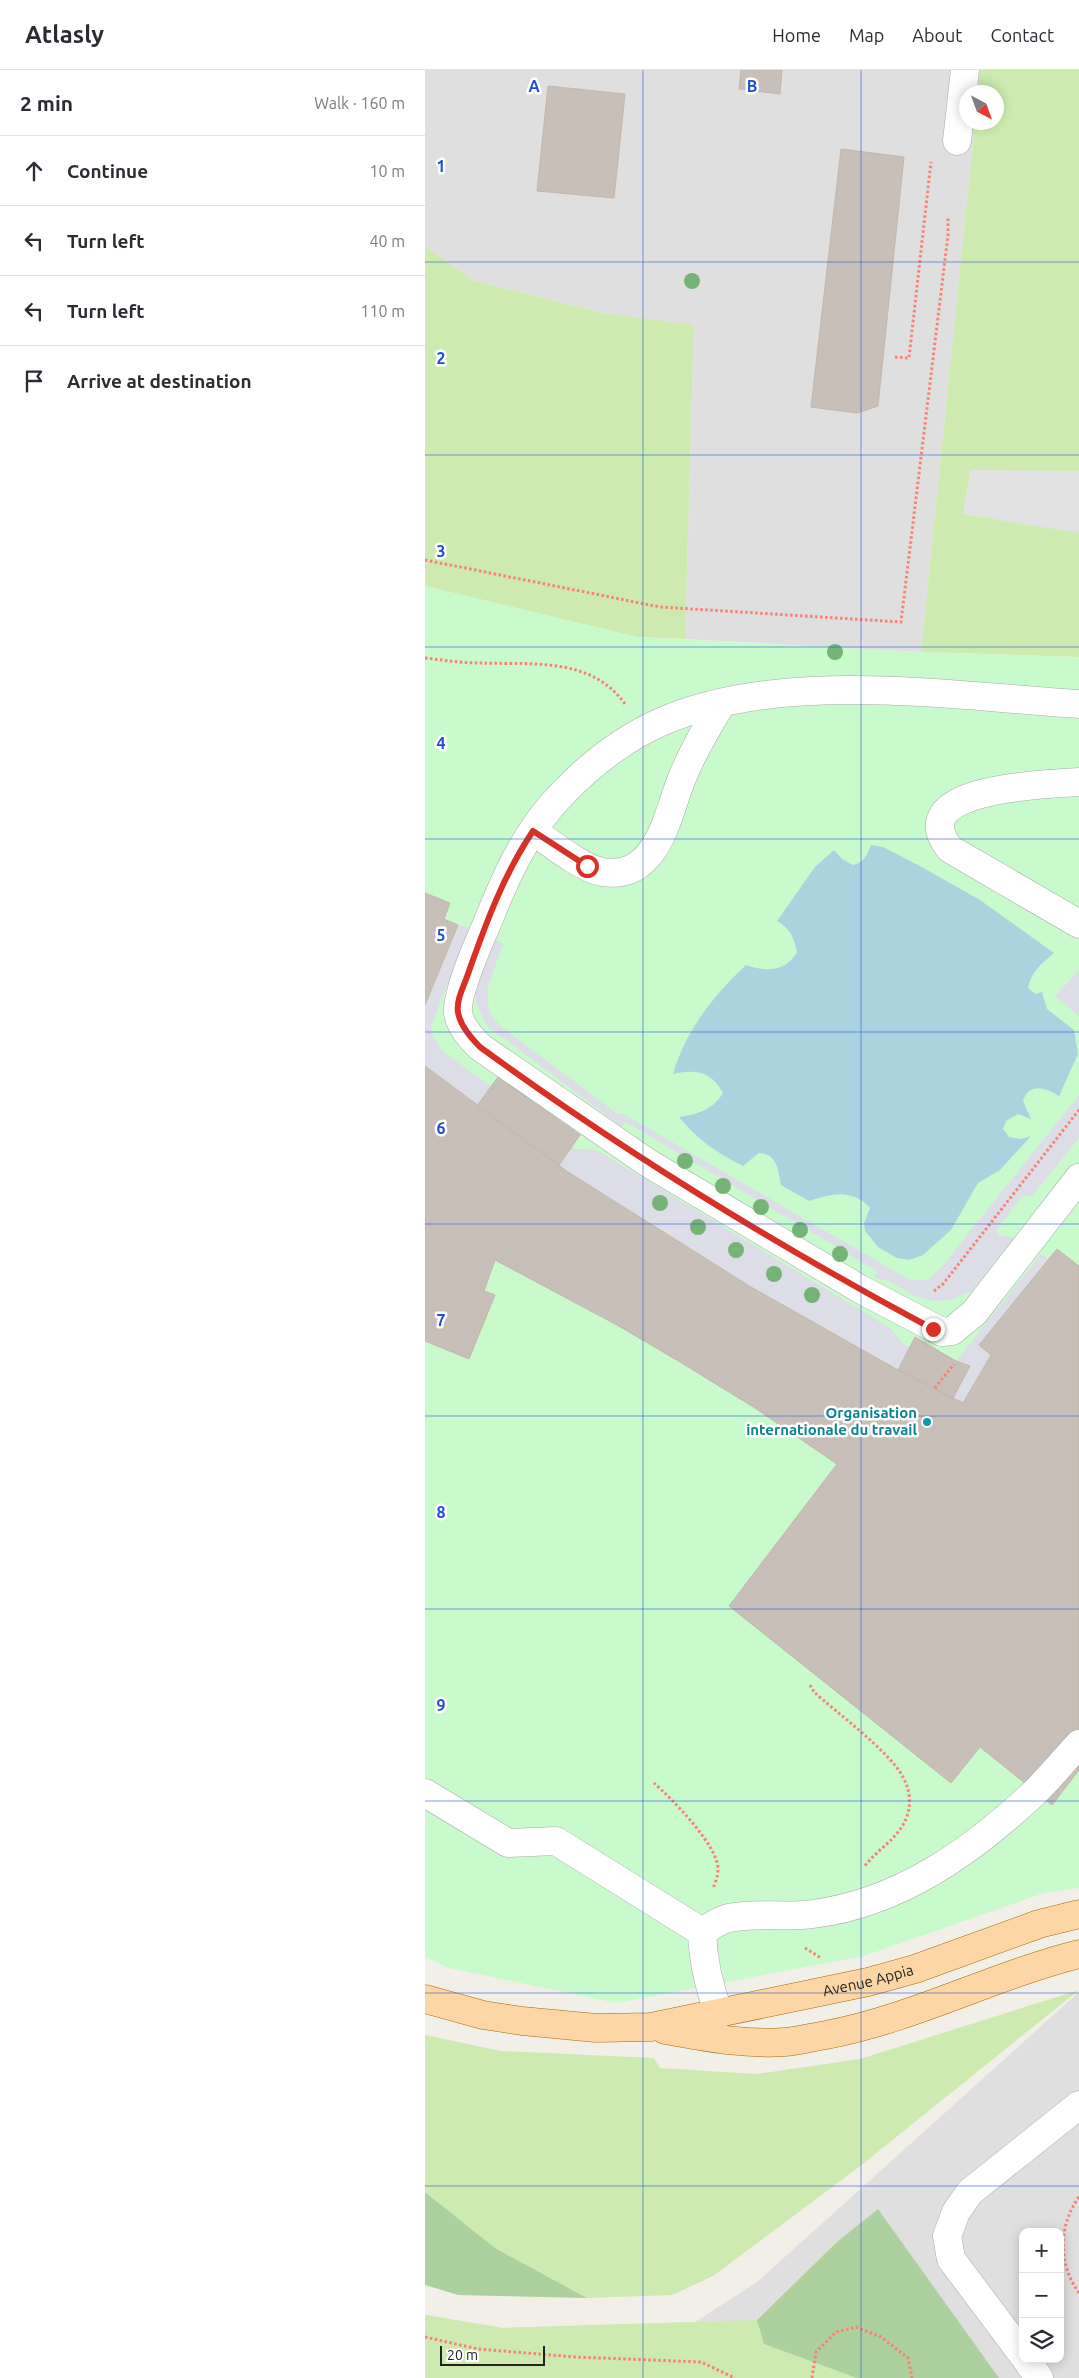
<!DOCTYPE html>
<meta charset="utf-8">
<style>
:root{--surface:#fff;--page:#f7f7f7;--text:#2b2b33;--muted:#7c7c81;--line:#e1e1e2}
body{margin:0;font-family:Ubuntu,sans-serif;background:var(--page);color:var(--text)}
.controls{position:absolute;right:15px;bottom:15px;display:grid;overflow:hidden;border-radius:10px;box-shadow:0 2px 12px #0003}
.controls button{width:45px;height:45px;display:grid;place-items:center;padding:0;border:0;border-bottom:1px solid var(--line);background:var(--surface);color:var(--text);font:25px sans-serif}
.compass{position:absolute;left:534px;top:15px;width:45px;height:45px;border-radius:50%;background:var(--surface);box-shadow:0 2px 12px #0003;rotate:139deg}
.scale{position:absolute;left:15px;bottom:12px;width:105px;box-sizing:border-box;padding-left:5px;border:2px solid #222;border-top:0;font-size:14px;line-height:18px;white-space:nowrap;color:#222;-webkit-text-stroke:4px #fff;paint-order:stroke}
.stop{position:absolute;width:15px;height:15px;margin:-11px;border:4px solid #d93025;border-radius:50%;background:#fff}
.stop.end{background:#d93025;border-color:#fff;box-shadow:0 1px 5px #0008}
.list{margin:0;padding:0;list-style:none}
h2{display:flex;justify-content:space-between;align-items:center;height:65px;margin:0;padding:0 20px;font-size:21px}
h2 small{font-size:16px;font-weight:400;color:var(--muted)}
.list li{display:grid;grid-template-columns:32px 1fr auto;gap:15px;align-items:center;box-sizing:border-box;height:70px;padding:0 20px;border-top:1px solid var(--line)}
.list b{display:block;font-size:19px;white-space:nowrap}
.list em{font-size:16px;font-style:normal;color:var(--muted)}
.icon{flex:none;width:28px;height:28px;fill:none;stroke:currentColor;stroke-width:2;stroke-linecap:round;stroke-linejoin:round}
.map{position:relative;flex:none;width:654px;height:2308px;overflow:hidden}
header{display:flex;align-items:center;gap:30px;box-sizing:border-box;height:70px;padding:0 25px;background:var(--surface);border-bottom:1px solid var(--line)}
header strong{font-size:24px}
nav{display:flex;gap:28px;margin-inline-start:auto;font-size:18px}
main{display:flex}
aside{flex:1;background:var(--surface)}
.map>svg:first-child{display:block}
.residential{fill:#e0dfdf;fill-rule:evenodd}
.grass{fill:#cdebb0}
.forest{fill:#add19e}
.park{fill:#c8facc}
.parking{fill:#e2e2e2}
.plaza{fill:#dddde8}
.water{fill:#aad3df}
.building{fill:#c7bfb8;stroke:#c4b6ab}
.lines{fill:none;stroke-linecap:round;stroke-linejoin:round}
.minor-casing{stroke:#a9a9a9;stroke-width:29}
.major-casing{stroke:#a06b00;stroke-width:29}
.path{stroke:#fa8072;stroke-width:3;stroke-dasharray:2.5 2.5;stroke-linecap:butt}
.minor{stroke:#fff;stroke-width:28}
.major{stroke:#fcd6a4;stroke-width:28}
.tree{fill:#74b475}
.route{stroke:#d93025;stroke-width:6}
.grid{fill:none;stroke:#1d4ed8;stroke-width:1;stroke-opacity:0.55}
.culture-dot{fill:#0f9aa8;stroke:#fff;stroke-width:2}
.labels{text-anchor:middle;stroke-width:5;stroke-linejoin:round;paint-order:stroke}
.culture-label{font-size:15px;font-weight:bold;fill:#0d838f;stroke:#fff;text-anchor:end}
.street-label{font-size:15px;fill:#222;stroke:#fff}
.grid-label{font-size:16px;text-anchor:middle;font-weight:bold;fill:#1d4ed8;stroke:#fff;stroke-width:5;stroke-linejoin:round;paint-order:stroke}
</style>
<header>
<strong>Atlasly</strong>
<nav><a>Home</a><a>Map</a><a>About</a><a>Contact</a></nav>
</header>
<main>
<aside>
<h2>2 min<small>Walk · 160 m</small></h2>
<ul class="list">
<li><svg class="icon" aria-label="ahead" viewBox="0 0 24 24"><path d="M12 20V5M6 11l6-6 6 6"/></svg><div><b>Continue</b></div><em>10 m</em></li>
<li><svg class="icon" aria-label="left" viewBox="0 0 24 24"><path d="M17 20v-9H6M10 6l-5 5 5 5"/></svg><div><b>Turn left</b></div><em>40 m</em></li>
<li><svg class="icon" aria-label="left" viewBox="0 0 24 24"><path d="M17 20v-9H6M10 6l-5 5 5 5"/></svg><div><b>Turn left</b></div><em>110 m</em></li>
<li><svg class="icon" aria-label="arrive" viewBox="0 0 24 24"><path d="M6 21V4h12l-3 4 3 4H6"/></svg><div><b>Arrive at destination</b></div></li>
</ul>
</aside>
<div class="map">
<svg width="654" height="2308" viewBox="0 0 654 2308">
<rect width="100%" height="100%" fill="#f2efe9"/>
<g class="residential">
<polygon points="0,0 555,0 553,22 542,22 542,52 550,53 496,582 260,569 269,256 178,243 48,210 0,176"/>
<path d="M654,1922V2308H0V2245L78,2258L270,2252L332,2212ZM598,2162H635V2289H598Z"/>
</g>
<g class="grass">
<polygon points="555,0 654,0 654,587 496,582 550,53 572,52 572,22 553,22"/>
<polygon points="0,176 48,210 178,243 269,255 260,569 212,567 0,516"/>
<polygon points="654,1920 434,2097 288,2206 247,2225 162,2228 70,2178 0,2122 0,1965 76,1981 229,1988 235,1998 331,2004 435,1989"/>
<polygon points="0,2245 78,2258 332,2250 339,2274 432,2308 0,2308"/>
</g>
<g class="forest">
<polygon points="0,2122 70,2178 162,2228 33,2225 0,2215"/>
<polygon points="453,2139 574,2308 432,2308 339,2274 332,2250 412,2172"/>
</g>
<polygon class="park" points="0,516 212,567 496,582 654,587 654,1818 619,1823 439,1886 191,1933 24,1898 0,1887"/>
<polygon class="parking" points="545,400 654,401 654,463 538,444"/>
<g class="plaza">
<polygon points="33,855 45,858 6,956 7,964 16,980 151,1079 165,1079 175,1082 465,1258 478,1274 520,1293 531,1291 616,1184 624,1189 554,1275 566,1285 538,1333 473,1300 326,1217 143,1102 0,996 0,935"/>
<polygon points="71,870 78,874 63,917 63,932 65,944 78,958 194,1045 197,1043 485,1210 502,1210 514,1200 654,1025 654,1068 608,1125 596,1127 572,1160 574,1165 589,1168 547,1221 526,1230 508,1231 492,1227 463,1211 449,1207 452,1203 450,1200 201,1052 197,1057 194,1055 61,955 51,932 51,920 55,905"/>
<polygon points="654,901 654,946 630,926"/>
</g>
<path class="water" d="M446,775L458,777L495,796L555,830L629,883C617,893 606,902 603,918L611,924L617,922L622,939L649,960L653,984L634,1026C621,1018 604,1012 598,1031L606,1049L593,1044L581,1051L578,1059L584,1067L596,1069L606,1066L575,1100L553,1113L526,1160L498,1185L484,1190L472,1188L453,1177L440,1161L439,1153L445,1138C426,1118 407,1124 384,1131L356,1115C353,1099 352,1084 334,1083L318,1096C292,1083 273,1070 254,1047C273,1044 288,1040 298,1023C286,1001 271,999 248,1004C261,960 288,926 321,895C341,902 361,902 372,882C369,868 365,858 352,851L390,797L409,780L417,789L428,795C439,792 442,786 446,775Z"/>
<g class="building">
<polygon points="316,0 357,0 355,24 314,19"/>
<polygon points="123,16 200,24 189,128 112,121"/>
<polygon points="416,79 479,87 453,336 432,343 386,337"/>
<polygon points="0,823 25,833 19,849 33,855 0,935"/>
<polygon points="0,996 143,1102 326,1217 473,1300 538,1333 566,1285 554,1275 632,1179 654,1196 654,1700 627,1735 555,1677 526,1713 304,1536 412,1394 330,1338 255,1292 192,1255 70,1190 59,1221 70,1225 44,1289 0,1271"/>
<polygon points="73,1007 155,1065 134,1095 52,1036"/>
<polygon points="490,1267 531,1291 545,1296 528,1328 473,1300"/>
</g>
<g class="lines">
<defs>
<g id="minor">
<polyline points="532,71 540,0"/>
<path d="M654,634C526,626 356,599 236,652C200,668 165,695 138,723C101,760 80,808 61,856C53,874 31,925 33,943C35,956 46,968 55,977L223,1093L435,1219L517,1262L527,1261L549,1243L654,1108"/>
<path d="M654,712C624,714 475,717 525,779L654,854"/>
<path d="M108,761C126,773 156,798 177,802C233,811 242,745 257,708C268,681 282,657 297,633"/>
<polyline points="0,1723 83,1773 131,1771 277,1862"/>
<path d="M277,1862C285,1857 295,1850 304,1848C331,1842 361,1848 388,1844C474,1833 546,1782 608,1724C624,1709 639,1690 654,1674"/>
<path d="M277,1862C278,1890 284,1917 294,1944"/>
<polyline points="598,2285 526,2189 522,2166 531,2142 545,2122 654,2035"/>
<polyline points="601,2289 614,2308"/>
</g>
<g id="major">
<path id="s1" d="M0,1929L58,1945L97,1951L171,1958L226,1957L443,1912L490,1899L614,1854L654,1844"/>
<path d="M240,1960C280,1967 319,1975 360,1972C374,1971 388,1967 401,1965C490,1948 567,1906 654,1884"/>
</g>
</defs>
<use href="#minor" class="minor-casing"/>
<use href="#major" class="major-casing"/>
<g class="path">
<polyline points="470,287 484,288 506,92"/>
<polyline points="0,490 235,537 476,552 523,165 523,148"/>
<path d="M0,588C18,590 36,593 54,593C105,595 166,586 200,634"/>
<polyline points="509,1221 518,1214 654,1040"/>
<polyline points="510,1318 529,1294"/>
<path d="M385,1615L389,1622C411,1642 465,1682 478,1707C487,1724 487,1742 476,1758C466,1773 449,1783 439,1797"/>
<path d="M229,1713C246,1728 294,1776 293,1800C293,1806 290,1813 288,1819"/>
<polyline points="380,1878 396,1888"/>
<path d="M654,2127C633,2156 633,2194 654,2223"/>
<polyline points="0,2267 53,2279 150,2287 276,2292 310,2308"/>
<polyline points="387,2308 391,2282 411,2262 431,2257 456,2267 483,2288 487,2308"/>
</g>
<use href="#minor" class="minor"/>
<use href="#major" class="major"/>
</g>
<g class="tree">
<circle cx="267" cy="211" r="8"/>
<circle cx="410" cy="582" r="8"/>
<circle cx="260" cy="1091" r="8"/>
<circle cx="298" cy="1116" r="8"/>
<circle cx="235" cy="1133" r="8"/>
<circle cx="336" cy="1137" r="8"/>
<circle cx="273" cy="1157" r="8"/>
<circle cx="375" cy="1160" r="8"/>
<circle cx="311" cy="1180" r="8"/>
<circle cx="415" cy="1184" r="8"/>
<circle cx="349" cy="1204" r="8"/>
<circle cx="387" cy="1225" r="8"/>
</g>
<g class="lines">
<path class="route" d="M162,796L108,761C79,804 61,853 44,901C40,914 31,929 33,942C35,956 46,968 55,977C199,1082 351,1175 508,1259"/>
</g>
<path class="grid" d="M218,0V2308M436,0V2308M0,192H654M0,385H654M0,577H654M0,769H654M0,962H654M0,1154H654M0,1346H654M0,1539H654M0,1731H654M0,1923H654M0,2116H654"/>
<circle class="culture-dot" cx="502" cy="1352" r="5"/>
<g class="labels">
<g class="culture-label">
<text x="492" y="1348">Organisation<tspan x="492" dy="17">internationale du travail</tspan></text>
</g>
<g class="street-label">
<text dy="5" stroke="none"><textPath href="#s1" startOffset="451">Avenue Appia</textPath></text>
</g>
</g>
<g class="grid-label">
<text x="109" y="22">A</text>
<text x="327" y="22">B</text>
<text x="16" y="102">1</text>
<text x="16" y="294">2</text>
<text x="16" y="487">3</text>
<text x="16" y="679">4</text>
<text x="16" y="871">5</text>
<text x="16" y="1064">6</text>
<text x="16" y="1256">7</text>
<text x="16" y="1448">8</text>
<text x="16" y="1641">9</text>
</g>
</svg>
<div class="controls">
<button>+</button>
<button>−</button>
<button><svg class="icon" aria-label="layers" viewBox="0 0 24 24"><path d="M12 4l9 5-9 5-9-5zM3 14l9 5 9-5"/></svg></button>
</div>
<svg class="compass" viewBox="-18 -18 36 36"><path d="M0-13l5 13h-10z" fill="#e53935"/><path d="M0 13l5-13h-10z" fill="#7c7c81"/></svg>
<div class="scale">20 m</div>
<div class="stop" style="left:162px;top:796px"></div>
<div class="stop end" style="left:508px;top:1259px"></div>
</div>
</main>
